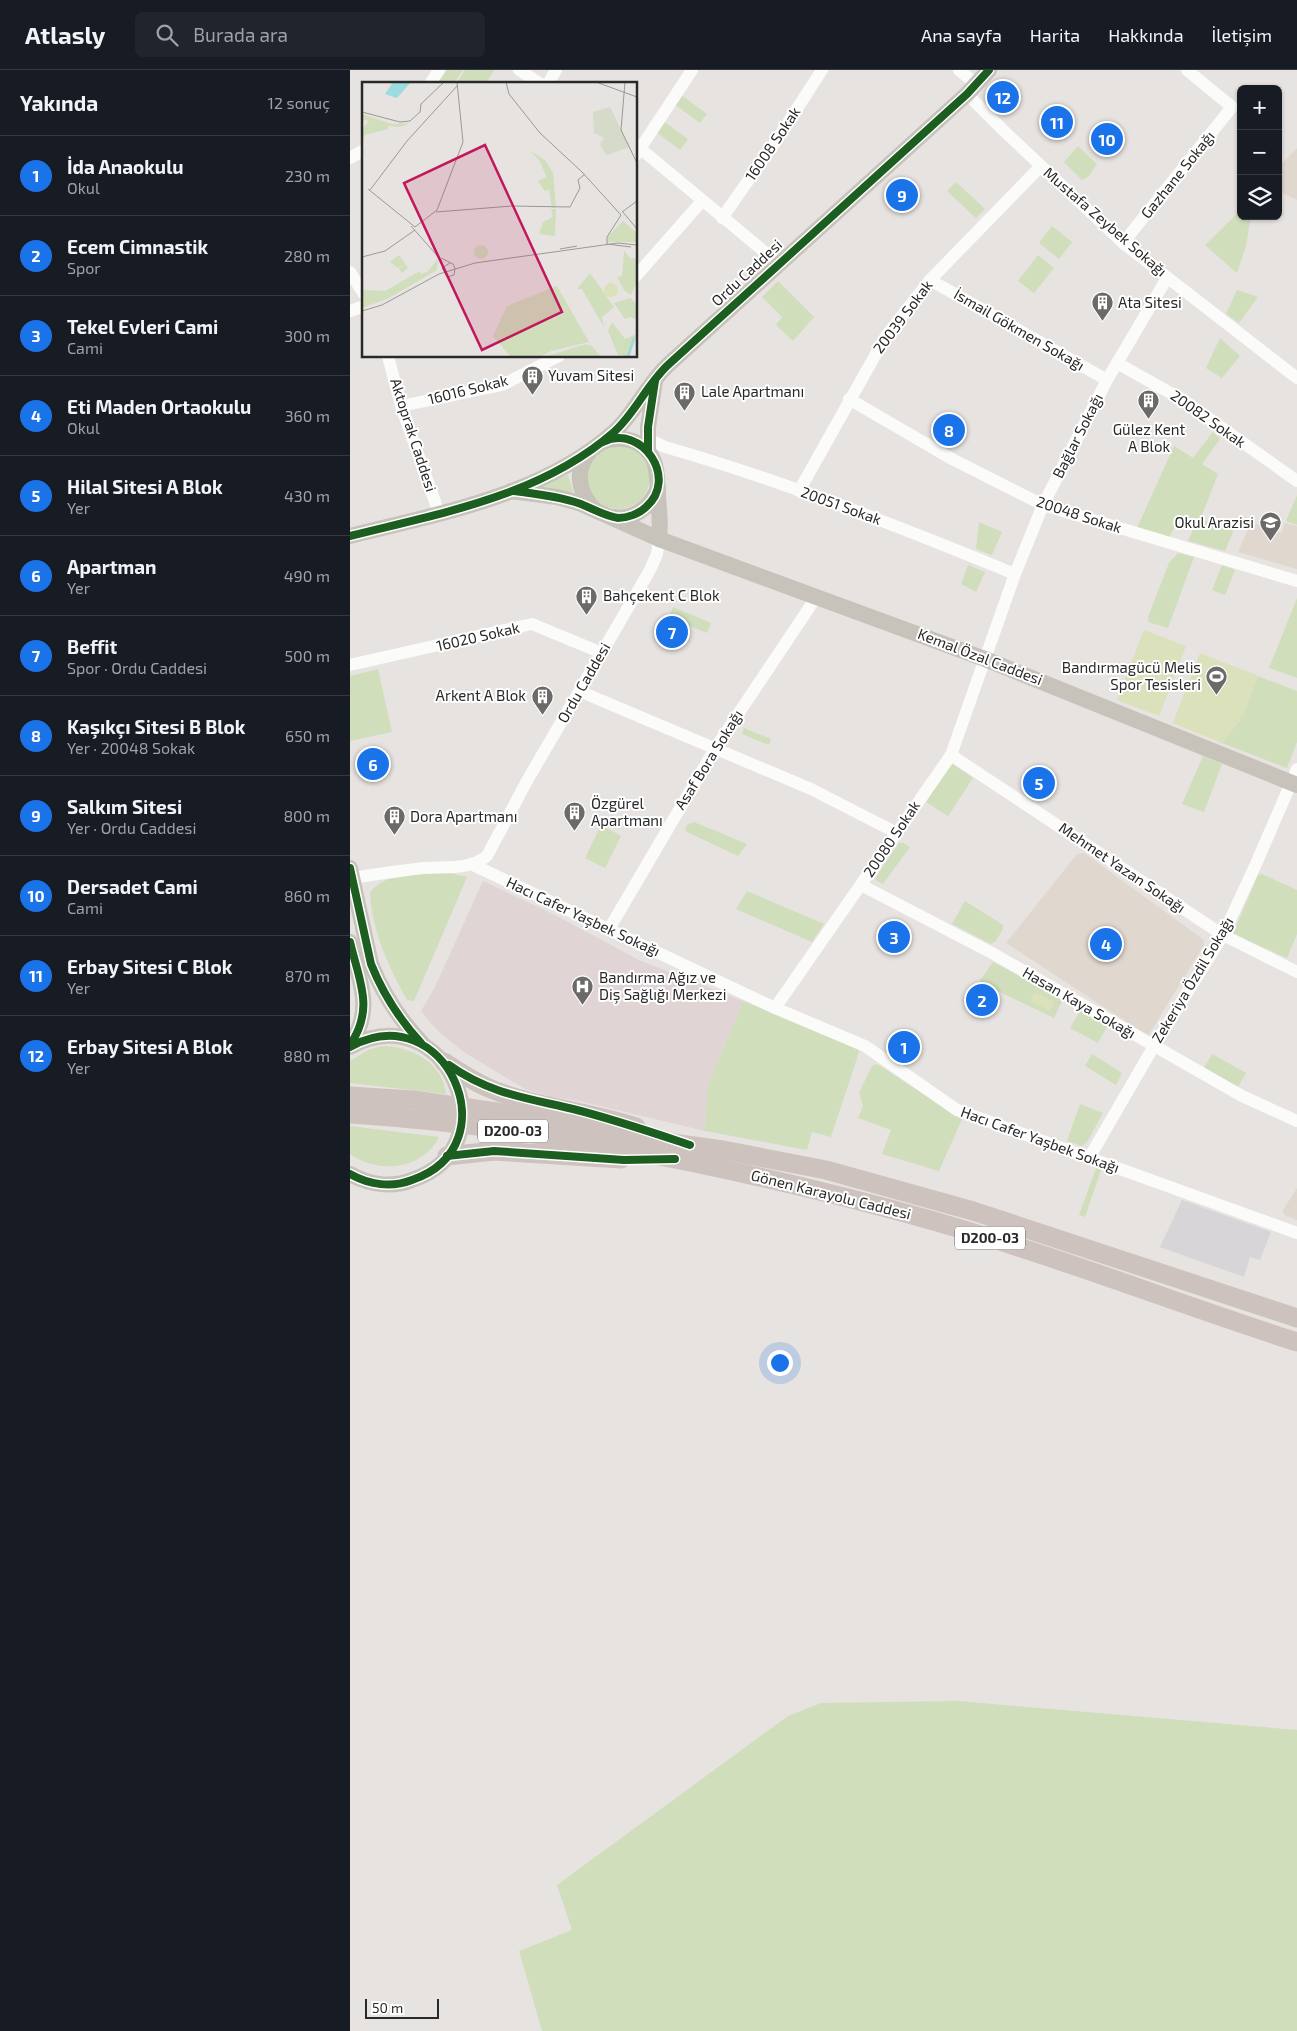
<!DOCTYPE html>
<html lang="tr">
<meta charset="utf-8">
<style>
:root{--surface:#171b24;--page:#20242c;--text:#f1f3f6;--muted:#9ea1a6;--line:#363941;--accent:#1a73e8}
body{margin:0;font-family:"Exo 2",sans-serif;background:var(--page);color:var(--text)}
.controls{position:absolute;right:15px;top:15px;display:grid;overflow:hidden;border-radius:8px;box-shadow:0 1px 4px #0004}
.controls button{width:45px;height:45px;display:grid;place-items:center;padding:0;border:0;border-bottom:1px solid var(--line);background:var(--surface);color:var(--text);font:25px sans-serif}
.scale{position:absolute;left:15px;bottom:12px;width:74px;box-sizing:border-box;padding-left:5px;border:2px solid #292929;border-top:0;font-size:14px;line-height:18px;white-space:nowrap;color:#292929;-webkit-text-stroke:4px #fff;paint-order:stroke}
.you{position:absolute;left:429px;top:1292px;width:18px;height:18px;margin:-12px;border:4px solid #fff;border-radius:50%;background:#1a73e8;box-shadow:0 0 0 8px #1a73e833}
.badge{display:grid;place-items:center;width:32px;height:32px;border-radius:50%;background:var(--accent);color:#fff;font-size:16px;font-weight:700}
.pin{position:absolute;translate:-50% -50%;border:2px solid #fff;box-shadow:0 1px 5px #0006}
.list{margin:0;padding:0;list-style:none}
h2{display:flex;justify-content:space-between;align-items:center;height:65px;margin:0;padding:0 20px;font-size:21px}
h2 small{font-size:16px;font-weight:400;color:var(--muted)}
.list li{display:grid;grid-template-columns:32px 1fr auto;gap:15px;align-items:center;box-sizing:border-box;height:80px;padding:0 20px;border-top:1px solid var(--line)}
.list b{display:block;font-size:19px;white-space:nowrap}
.list p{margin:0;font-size:16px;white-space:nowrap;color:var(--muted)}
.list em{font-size:16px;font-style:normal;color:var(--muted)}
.icon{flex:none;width:28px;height:28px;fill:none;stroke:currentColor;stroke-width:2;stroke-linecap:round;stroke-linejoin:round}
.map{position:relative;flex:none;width:947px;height:1961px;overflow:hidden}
header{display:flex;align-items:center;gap:30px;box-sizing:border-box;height:70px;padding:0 25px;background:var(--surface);border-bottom:1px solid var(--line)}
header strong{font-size:24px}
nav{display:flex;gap:28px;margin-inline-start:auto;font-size:18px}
.search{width:350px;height:45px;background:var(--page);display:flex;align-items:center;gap:12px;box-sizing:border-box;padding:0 18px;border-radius:8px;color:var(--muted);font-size:19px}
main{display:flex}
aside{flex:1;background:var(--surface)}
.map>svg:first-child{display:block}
.industrial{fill:#d7d5d7}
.education{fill:#e0d8cf}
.medical{fill:#e0d4d4}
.green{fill:#d0debc}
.pitch{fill:#dae1bb}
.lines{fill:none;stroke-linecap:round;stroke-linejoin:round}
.minor{stroke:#fbfbfa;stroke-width:12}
.major{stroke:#c7c3ba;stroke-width:16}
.highway{stroke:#cdc2be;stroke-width:19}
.cycleway-casing{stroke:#fff;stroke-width:11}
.cycleway{stroke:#1b5e20;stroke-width:8}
.labels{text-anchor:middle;stroke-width:4;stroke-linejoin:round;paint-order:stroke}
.shield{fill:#fff;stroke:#696969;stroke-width:1}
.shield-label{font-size:14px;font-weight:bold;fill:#292929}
.street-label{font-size:15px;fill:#292929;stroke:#fff}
.poi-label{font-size:15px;fill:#292929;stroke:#fff;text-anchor:start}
.inset-river{fill:none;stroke:#9cdbe0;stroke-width:2.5}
.inset-road{fill:none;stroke:#9b9997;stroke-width:1}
.view{fill:#c2185b;fill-opacity:0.15;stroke:#c2185b;stroke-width:2.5}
.inset-edge{fill:none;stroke:#292929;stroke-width:2.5}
</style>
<header>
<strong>Atlasly</strong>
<div class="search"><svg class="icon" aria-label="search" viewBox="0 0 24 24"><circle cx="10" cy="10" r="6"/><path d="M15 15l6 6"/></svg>Burada ara</div>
<nav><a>Ana sayfa</a><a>Harita</a><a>Hakkında</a><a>İletişim</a></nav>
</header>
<main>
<aside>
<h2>Yakında<small>12 sonuç</small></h2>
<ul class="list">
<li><span class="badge">1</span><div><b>İda Anaokulu</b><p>Okul</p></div><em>230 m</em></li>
<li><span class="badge">2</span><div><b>Ecem Cimnastik</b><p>Spor</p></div><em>280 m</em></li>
<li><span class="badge">3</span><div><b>Tekel Evleri Cami</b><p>Cami</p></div><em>300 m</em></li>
<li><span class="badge">4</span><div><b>Eti Maden Ortaokulu</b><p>Okul</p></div><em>360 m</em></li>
<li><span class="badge">5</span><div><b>Hilal Sitesi A Blok</b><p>Yer</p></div><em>430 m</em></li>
<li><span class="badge">6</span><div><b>Apartman</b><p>Yer</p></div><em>490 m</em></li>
<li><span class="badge">7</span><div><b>Beffit</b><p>Spor · Ordu Caddesi</p></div><em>500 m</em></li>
<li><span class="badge">8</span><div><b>Kaşıkçı Sitesi B Blok</b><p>Yer · 20048 Sokak</p></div><em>650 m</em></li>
<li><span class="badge">9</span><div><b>Salkım Sitesi</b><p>Yer · Ordu Caddesi</p></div><em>800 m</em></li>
<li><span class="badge">10</span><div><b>Dersadet Cami</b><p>Cami</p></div><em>860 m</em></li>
<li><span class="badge">11</span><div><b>Erbay Sitesi C Blok</b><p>Yer</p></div><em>870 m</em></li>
<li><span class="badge">12</span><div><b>Erbay Sitesi A Blok</b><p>Yer</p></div><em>880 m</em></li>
</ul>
</aside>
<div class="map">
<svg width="947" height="1961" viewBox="0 0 947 1961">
<rect width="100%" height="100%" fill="#e7e3e0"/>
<polygon class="industrial" points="832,1130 921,1162 910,1190 900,1187 894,1207 810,1177"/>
<g class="education">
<polygon points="947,78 947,130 928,121 928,97"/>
<polygon points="901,452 931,463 935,453 947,456 947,499 888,482"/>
<polygon points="734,783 853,869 854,875 798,966 656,873 727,784"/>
<polygon points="947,1118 947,1150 934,1145 933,1140"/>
</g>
<polygon class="medical" points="133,811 201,843 289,890 393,931 358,1015 355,1061 229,1031 201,1027 175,1019 114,982 90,963 79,951 71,941 85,917"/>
<g class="green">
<polygon points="97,0 113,0 103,14 89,11"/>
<polygon points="115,0 144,0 136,14 106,14"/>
<polygon points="331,25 357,44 350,53 324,34"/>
<polygon points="313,51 338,69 330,80 305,61"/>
<polygon points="728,76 747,94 738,107 732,110 714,92"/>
<polygon points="606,112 635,139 626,148 597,121"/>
<polygon points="891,140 891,146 901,146 896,176 887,203 855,175"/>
<polygon points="702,156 722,172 709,189 689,173"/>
<polygon points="688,185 704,198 684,223 668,211"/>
<polygon points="428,211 464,247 443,271 426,255 432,247 412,227"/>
<polygon points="887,220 908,227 889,253 876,244"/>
<polygon points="870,268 890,286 872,308 856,298"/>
<polygon points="863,362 870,369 852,394 868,404 850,450 885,457 875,481 838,471 844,457 828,450 819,468 787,458 824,376 843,388"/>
<circle cx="268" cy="407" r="32"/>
<polygon points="218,405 225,428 177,419"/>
<polygon points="947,425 947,455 936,451"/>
<polygon points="629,452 652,462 642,485 626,479"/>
<polygon points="828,483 844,487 818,558 798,552 798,547 819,493"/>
<polygon points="618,495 635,502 626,522 611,514"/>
<polygon points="872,495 885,500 875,525 862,520"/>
<polygon points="947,528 947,608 919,598"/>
<polygon points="323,537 361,553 357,563 319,548"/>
<polygon points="28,599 42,662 0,671 0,606"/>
<polygon points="908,606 947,621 947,672 937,698 872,673 893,646"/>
<polygon points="394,658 421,669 419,675 392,664"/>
<polygon points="853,686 872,694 854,742 832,734"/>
<polygon points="601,693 623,708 598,746 576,732"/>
<polygon points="344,752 397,774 388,786 335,761 337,755"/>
<polygon points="251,755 271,766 255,798 235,788"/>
<polygon points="549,773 553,773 560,777 533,814 525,810 526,807"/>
<path d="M95,802L117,807L64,931L57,930C39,897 22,862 20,823C34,802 71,803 95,802Z"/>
<polygon points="912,804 947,820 947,864 937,888 883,864 908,805"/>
<polygon points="397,821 474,854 462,872 386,839"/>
<polygon points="615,831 653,855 653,859 645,872 641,874 602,854"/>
<polygon points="643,892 713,929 704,948 629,912"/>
<polygon points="393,931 510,979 481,1067 462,1062 457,1080 355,1061 358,1015"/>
<polygon points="731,940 758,955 748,973 720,958"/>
<path d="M32,976C61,976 93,993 96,1024L0,1013V991L18,980Z"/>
<polygon points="742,984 772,1003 766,1015 735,996"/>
<polygon points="862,984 896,1003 888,1017 854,998"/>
<polygon points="527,994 612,1049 589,1101 532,1084 541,1060 508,1048 513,1036 509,1023 522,996"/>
<polygon points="730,1034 753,1043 737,1072 732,1076 717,1071"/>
<path d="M0,1056L89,1067C73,1099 29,1105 0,1084Z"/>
<polygon points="746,1098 751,1100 735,1147 729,1145"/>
<polygon points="608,1631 947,1660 947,1961 192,1961 169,1881 222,1860 207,1815 438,1646 471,1633"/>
</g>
<g class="pitch">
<polygon points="794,560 836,576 809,646 767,630"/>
<polygon points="850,583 908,606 893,646 872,673 823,653"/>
<polygon points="684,922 705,932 700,941 680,931"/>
</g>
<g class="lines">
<g class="minor">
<polyline points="169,0 191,14"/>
<polyline points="609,0 626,14"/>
<polyline points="80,14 89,0"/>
<polyline points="198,14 206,0"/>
<polyline points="617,24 653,60 773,173 947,308"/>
<polyline points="286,75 428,193"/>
<polyline points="286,85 342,0"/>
<polyline points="0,88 14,80"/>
<polyline points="372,148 426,71 472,0"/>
<polyline points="773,173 882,37 837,0"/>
<polyline points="0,202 14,224"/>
<polyline points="286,206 352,131"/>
<polyline points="580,210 757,310"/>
<polyline points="0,241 14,236"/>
<polyline points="38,286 51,336 89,443"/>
<polyline points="767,293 833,330 947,411"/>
<polyline points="499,329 602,389 693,435 947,511"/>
<polyline points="51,336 152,315 209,286"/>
<path d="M298,369L315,377C434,411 550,457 665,504"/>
<polyline points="449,421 536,266 580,210 691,96"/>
<polyline points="0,595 182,554 252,583"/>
<polyline points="229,621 461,719 545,762"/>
<polyline points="601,685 873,865 947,902"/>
<polyline points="121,794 425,938 515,976 607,1040 947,1163"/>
<path d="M3,808C26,804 49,801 73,798C94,796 118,801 137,786L178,709L300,500L307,484L309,469"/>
<polyline points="511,815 642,883 892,1026 947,1051"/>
<polyline points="259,859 366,677 467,526"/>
<polyline points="425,938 601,685 665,504 693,435 757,310 817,208"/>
<polyline points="739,1088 804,976 873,865 906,794 947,699"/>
</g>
<g class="major">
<path d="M253,372C262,368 274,368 283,371C309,382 307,403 308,426C309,441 311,454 309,469"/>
<path d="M240,381C224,400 228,422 244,439"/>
<polyline points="298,381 298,357 305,311"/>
<polyline points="161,421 207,427 229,433 309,469 635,589 947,715"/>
<path d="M264,447C285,450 301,436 308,418"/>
<path d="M0,466C91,443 191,426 264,362C286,342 297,314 319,294L617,24L639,0"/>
<path d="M0,798L21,894C33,924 49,949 72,973"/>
<path d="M0,872C9,911 25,938 0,975"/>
<path d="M0,977C95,924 163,1076 62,1110C42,1118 19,1115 0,1104"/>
</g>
<g class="highway">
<path d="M94,992C109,1002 124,1012 141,1019C187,1038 239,1041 286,1057"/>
<polyline points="0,1026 63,1030 188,1048 286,1068 373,1080 476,1100 623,1141 947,1248"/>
<path d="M0,1044C114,1051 228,1069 340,1092C441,1113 541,1137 640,1168C743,1200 844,1239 947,1272"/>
<polyline points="97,1086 144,1081 271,1089"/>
</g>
<defs>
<g id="cycleway">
<polyline points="298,381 298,357 305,311"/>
<path d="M164,421C186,424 207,426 228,433C242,438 254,446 268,448C277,448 289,444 296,437C329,409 292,353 253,372"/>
<path d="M0,466C91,443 191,426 264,362C286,342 297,314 319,294L617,24L639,0"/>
<path d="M0,798L21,894C33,924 49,949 71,973"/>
<path d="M0,872C9,911 25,938 0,975"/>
<path d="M0,977C95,924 163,1076 62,1110C42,1118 19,1115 0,1104"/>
<path d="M99,995C140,1024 177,1028 223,1039C263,1049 301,1062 340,1075"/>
<polyline points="97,1086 144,1081 274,1090 325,1089"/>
</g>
</defs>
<use href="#cycleway" class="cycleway-casing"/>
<use href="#cycleway" class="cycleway"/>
</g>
<defs>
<symbol id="building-pin" viewBox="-11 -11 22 30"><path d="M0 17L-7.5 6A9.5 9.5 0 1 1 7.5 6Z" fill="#6c6a69" stroke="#fff"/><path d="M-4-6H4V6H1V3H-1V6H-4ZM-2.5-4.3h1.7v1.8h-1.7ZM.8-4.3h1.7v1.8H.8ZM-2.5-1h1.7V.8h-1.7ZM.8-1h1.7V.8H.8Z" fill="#fff"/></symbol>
<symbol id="school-pin" viewBox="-11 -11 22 30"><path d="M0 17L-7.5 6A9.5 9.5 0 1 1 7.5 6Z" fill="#6c6a69" stroke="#fff"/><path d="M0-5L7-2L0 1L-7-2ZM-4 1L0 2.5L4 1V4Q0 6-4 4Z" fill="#fff"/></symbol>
<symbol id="stadium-pin" viewBox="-11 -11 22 30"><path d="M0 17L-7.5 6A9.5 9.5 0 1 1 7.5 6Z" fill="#6c6a69" stroke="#fff"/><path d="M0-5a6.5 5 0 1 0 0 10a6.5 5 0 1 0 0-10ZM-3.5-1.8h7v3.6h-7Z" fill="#fff"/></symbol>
<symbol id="hospital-pin" viewBox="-11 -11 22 30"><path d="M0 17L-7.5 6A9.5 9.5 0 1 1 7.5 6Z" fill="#6c6a69" stroke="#fff"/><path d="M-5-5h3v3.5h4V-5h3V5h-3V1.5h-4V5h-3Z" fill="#fff"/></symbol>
</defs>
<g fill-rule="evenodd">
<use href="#building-pin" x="740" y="220" width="25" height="34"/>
<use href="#building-pin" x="170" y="294" width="25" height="34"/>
<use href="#building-pin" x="322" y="310" width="25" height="34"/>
<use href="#building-pin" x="786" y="318" width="25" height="34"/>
<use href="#school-pin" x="908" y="440" width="25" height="34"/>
<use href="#building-pin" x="224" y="514" width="25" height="34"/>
<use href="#stadium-pin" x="854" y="594" width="25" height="34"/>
<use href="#building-pin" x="180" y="614" width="25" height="34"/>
<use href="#building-pin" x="212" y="730" width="25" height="34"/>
<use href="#building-pin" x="32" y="734" width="25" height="34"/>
<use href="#hospital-pin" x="220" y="904" width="25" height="34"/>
</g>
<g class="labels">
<g class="shield">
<rect x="128" y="1049.5" width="70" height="23" rx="4"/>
<rect x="605" y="1156.5" width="70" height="23" rx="4"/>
</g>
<g class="shield-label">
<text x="163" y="1066">D200-03</text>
<text x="640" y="1173">D200-03</text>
</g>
<g class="street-label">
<text transform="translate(423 74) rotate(-56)" y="5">16008 Sokak</text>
<text transform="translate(828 105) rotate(-51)" y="5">Gazhane Sokağı</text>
<text transform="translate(755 152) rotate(41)" y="5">Mustafa Zeybek Sokağı</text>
<text transform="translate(397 203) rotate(-43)" y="5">Ordu Caddesi</text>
<text transform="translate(553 247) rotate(-53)" y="5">20039 Sokak</text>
<text transform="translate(669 260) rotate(30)" y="5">İsmail Gökmen Sokağı</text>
<text transform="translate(118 320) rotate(-14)" y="5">16016 Sokak</text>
<text transform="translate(858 349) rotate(35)" y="5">20082 Sokak</text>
<text transform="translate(63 365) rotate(72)" y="5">Aktoprak Caddesi</text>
<text transform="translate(728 366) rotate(-63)" y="5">Bağlar Sokağı</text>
<text transform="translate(491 436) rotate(20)" y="5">20051 Sokak</text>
<text transform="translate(729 445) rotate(18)" y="5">20048 Sokak</text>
<text transform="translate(128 567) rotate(-13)" y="5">16020 Sokak</text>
<text transform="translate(630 587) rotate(21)" y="5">Kemal Özal Caddesi</text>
<text transform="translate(234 613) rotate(-60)" y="5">Ordu Caddesi</text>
<text transform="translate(359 690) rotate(-58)" y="5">Asaf Bora Sokağı</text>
<text transform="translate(542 769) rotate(-56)" y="5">20080 Sokak</text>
<text transform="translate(772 798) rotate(34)" y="5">Mehmet Yazan Sokağı</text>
<text transform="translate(233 847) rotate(25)" y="5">Hacı Cafer Yaşbek Sokağı</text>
<text transform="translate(843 910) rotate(-59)" y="5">Zekeriya Özdil Sokağı</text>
<text transform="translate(729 933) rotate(30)" y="5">Hasan Kaya Sokağı</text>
<text transform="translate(690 1070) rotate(20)" y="5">Hacı Cafer Yaşbek Sokağı</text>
<text transform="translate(481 1125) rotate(14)" y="5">Gönen Karayolu Caddesi</text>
</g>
<g class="poi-label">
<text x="768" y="238">Ata Sitesi</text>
<text x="198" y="311">Yuvam Sitesi</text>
<text x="351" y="327">Lale Apartmanı</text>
<text x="799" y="365" text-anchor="middle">Gülez Kent<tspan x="799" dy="17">A Blok</tspan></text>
<text x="904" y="458" text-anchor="end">Okul Arazisi</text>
<text x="253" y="531">Bahçekent C Blok</text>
<text x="851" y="603" text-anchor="end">Bandırmagücü Melis<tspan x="851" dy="17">Spor Tesisleri</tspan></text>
<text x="176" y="631" text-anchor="end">Arkent A Blok</text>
<text x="241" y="739">Özgürel<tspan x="241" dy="17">Apartmanı</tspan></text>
<text x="60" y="752">Dora Apartmanı</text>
<text x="249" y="913">Bandırma Ağız ve<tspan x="249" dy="17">Diş Sağlığı Merkezi</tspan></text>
</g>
</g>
<g transform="translate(12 12)">
<rect width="275" height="275" fill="#e7e3e0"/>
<path d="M0,32L30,42L47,41L38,45L26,44V47L3,53L0,58V47L7,39L0,37ZM168,69L183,78L191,91L194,126H190L187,108L183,109L176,99L184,95L186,98L177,78ZM189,127H194L193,154L177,152L181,140L191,135ZM261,139L275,151V160H245L246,154ZM112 170a7 7 0 1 1 14 0a7 7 0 1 1-14 0ZM262,169L268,176L275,177V200L269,213L262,208L255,195L260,194ZM37,173L46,186L40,191L37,187L40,183L36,186L28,180ZM76,177L75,188L27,216L0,226V208L23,209L58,189L59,192L65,190ZM228,191L252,225L240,235L242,245L220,207H215ZM195,204L227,260L189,269L178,275H149L131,254L145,224ZM268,216L275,222V237L268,235L263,237L252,221ZM250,240L263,257L275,252L267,275L256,273L246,249ZM224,262L230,264L239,275H182Z" fill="#d0debc"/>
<path d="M248,25L268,65L244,73L238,62L242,56L232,51L231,30Z" fill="#d6dac9"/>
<path d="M242 208a7 7 0 1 1 14 0a7 7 0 1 1-14 0Z" fill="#dae1bb"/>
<path d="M31,0H49L35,16L23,12Z" fill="#9cdbe0"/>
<path class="inset-river" d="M266,275L272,256"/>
<path class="inset-road" d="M144,0L147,12L178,51L220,90L259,133L245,155V162L269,165M234,0L275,15M263,0L259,48L275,81M0,30L38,40L48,39L58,30L59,22L82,0M6,107L53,145L75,128L101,60L95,0M8,108L45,59L96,3M260,129L275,147M74,130L150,124L208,125L218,106L216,98L223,92M260,130L275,119M49,144L79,178L81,184M198,167L215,164M0,175L23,169L53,148M79,176L91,182L93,186L92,193L85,195L80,186L88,181M0,229L20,223L77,192L113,181L256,161L275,163"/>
<path class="view" d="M123,63L200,230L120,268L42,101Z"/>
<rect width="275" height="275" class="inset-edge"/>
</g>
</svg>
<div class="controls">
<button>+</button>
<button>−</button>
<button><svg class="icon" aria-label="layers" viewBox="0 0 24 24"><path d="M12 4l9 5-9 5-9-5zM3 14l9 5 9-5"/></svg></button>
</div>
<div class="scale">50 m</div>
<div class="you"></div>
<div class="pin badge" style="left:554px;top:977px">1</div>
<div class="pin badge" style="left:632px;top:930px">2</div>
<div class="pin badge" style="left:544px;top:867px">3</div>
<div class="pin badge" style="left:756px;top:874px">4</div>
<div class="pin badge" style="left:689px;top:713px">5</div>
<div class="pin badge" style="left:23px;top:694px">6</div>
<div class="pin badge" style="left:322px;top:562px">7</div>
<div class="pin badge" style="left:599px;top:360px">8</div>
<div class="pin badge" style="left:552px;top:125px">9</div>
<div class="pin badge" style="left:757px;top:69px">10</div>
<div class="pin badge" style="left:707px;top:52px">11</div>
<div class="pin badge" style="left:653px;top:27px">12</div>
</div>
</main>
